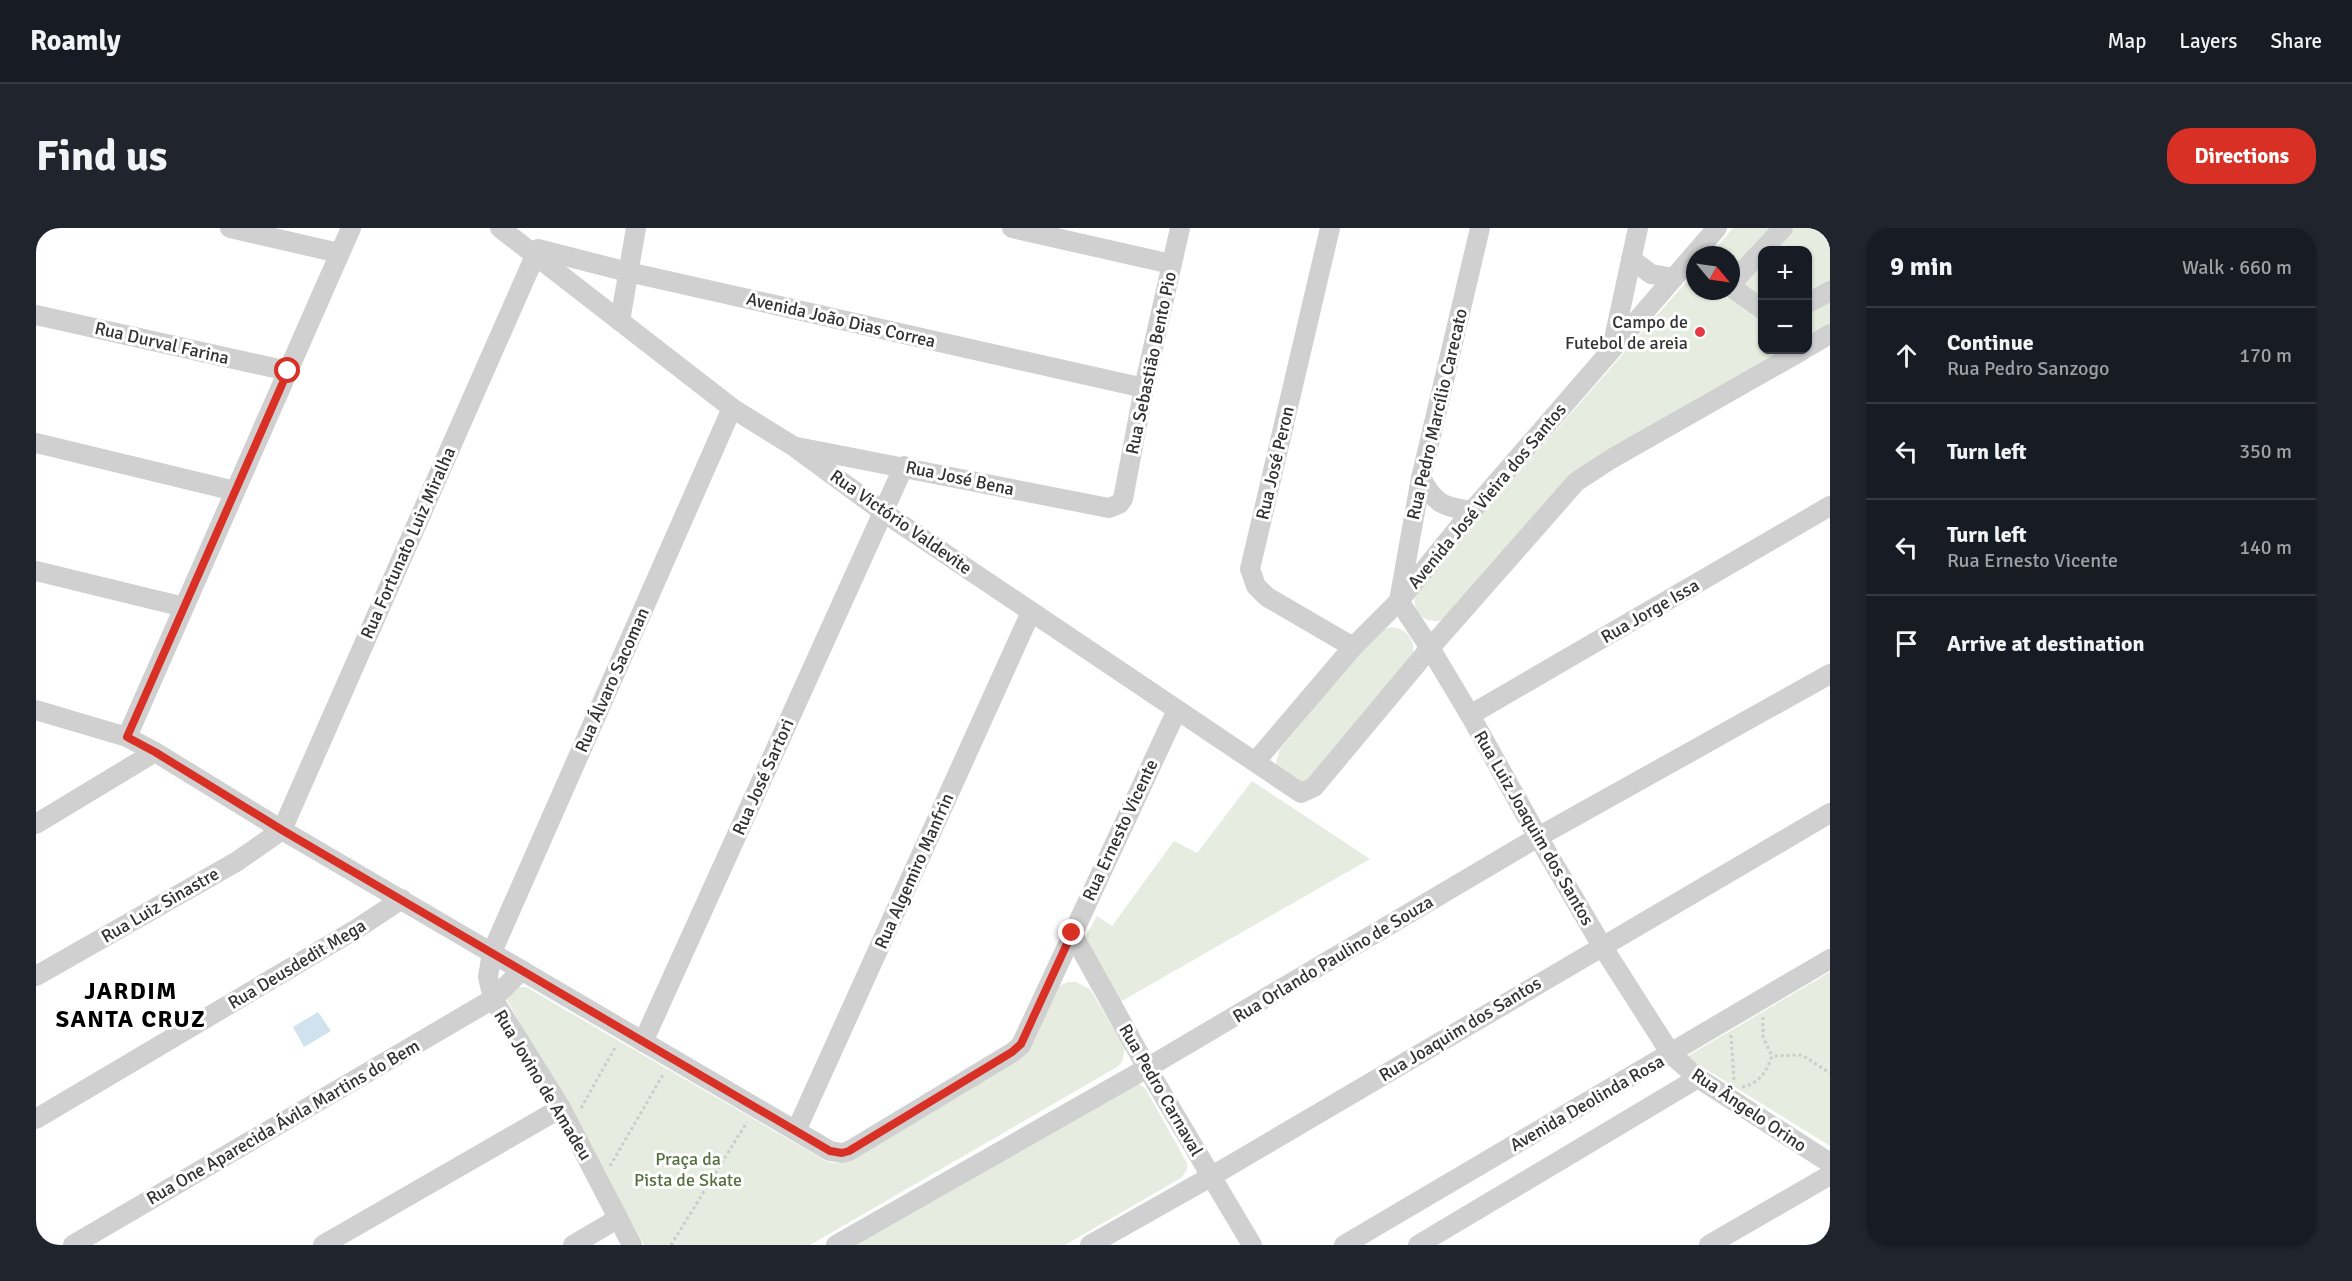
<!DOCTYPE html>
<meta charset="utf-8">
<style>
:root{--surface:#171b24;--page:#20242c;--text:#f1f3f6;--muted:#9ea1a6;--line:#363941;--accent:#d93025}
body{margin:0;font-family:Signika,sans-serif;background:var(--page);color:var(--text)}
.controls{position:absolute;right:18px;top:18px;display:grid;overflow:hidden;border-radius:12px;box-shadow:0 2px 4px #0004}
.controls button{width:54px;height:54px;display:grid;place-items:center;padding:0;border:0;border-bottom:2px solid var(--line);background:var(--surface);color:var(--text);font:30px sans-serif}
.compass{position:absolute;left:1650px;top:18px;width:54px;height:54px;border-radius:50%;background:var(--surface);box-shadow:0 2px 4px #0004;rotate:119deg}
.stop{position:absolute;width:18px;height:18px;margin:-14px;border:4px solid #d93025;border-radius:50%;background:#fff}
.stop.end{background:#d93025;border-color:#fff;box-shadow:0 2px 6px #0008}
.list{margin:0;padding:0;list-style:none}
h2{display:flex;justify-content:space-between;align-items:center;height:78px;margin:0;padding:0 24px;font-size:26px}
h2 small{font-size:20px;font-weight:400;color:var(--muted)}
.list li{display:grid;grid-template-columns:39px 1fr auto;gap:18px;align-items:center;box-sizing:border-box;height:96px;padding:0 24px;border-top:2px solid var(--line)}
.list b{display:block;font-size:22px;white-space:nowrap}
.list p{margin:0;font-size:20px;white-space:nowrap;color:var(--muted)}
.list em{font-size:20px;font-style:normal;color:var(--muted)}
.icon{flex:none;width:33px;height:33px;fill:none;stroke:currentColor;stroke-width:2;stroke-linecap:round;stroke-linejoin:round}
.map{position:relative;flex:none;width:1794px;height:1017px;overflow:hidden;border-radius:24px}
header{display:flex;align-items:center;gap:36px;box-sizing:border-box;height:84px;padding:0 30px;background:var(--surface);border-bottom:2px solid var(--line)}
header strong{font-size:28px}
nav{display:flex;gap:33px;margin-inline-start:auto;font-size:21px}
.intro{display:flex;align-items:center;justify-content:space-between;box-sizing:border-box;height:144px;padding:0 36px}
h1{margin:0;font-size:42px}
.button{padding:15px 27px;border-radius:24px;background:var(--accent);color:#fff;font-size:21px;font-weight:700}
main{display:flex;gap:36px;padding:0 36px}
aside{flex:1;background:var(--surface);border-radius:24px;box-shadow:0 2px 4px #0004}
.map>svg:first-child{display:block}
.green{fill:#e6ecdf}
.water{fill:#cfe2ee}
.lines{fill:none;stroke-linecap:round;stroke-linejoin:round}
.path{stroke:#cdcdcd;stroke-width:3;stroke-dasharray:3 3;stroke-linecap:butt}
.minor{stroke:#d0d0d0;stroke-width:20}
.route{stroke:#d93025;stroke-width:8}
.poi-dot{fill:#e63946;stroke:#fff;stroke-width:2}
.labels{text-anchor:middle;stroke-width:6;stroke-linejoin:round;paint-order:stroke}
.street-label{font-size:18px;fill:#333;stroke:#fff}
.poi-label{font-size:18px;fill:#333;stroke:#fff;text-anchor:end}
.park-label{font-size:18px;fill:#56703f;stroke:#fff}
.district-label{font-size:24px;font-weight:bold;letter-spacing:1.5px;fill:#000;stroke:#fff}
</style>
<header>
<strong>Roamly</strong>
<nav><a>Map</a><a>Layers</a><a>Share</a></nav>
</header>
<div class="intro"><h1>Find us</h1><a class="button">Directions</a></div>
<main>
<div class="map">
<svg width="1794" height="1017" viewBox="0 0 1794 1017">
<rect width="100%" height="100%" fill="#fff"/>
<g class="green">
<path d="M1697,0H1794V99L1772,112V22H1726V122H1754L1569,224L1406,392C1386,397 1374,381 1380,362L1659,44V63H1695V27H1674Z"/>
<path d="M1355,399C1371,401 1379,411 1377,427L1278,548L1265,555L1241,542L1240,535L1244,521L1341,404Z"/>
<polygon points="1216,553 1334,631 1084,774 1048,711 1061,688 1076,698 1138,613 1161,625"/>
<polygon points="1794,744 1794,918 1650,829"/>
<polygon points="1040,754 1054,761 1089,820 1086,834 1081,839 774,1017 608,1017 471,772 480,759 490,759 790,933 799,935 808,934 990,820 1021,759 1032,754"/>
<polygon points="1102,855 1109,860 1151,935 1151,942 1145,950 1029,1017 811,1017"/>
</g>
<polygon class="water" points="282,784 295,803 268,819 257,799"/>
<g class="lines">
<g class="path">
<polyline points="1727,789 1727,809 1736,828"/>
<polyline points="1695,807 1698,852"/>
<path d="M1706,859C1724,855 1730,844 1736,828L1766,827L1794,845"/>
<polyline points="545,880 580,818"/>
<polyline points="574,938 628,845"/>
<polyline points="635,1017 711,894"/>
</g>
<g class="minor">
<polyline points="194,0 303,25"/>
<polyline points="464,0 696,180 757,218 847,284 1265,565 1278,559 1394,420 1540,254 1575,231 1767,122"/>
<polyline points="976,0 1135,36"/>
<polyline points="1294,0 1214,341 1220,358 1231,369 1317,419"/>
<polyline points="1444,0 1385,250 1363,373 1394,420 1434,487 1502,609 1566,718 1635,826 1662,850 1794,935"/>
<polyline points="1595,31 1615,46 1638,50"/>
<polyline points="1695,56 1747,0"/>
<polyline points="1695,59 1726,81"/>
<polyline points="1772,75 1794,63"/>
<polyline points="0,87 252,143"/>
<polyline points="584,93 600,0"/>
<polyline points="1772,119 1794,106"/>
<polyline points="1576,120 1602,0"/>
<polyline points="0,215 199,263"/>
<polyline points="761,219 1073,280 1083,276 1087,271 1108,160 1144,0"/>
<path d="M1385,250C1400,277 1406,278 1436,283"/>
<polyline points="0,343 148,379"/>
<polyline points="0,482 91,509 119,524 246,602 794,923 806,925 813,923 977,824 985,817 1141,482"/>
<polyline points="1434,487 1794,278"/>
<polyline points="91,509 315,0"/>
<polyline points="1219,534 1317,419 1363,373 1436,283 1681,0"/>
<polyline points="0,596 119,524"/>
<polyline points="1036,705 1111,840 1216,1017"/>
<polyline points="0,748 200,634 246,602 502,21 592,44 1108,160"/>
<polyline points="607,814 868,238"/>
<polyline points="0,891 322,700 366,671"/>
<polyline points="760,903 995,384"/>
<polyline points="37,1017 457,771 486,742"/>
<polyline points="287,1017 525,880"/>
<polyline points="537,1017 581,991"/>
<polyline points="596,1017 525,880 457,771 452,749 456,724 696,180"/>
<polyline points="800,1017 1111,840 1502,609 1794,446"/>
<polyline points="1054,1017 1176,948 1794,585"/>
<polyline points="1308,1017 1794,731"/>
<polyline points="1382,1017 1662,850"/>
<polyline points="1673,1017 1794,947"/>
</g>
</g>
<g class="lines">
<polyline class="route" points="252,143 91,509 119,524 246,602 794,923 806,925 813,923 976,824 985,816 1036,705"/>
</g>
<circle class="poi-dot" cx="1664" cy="104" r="6"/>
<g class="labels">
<g class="street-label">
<text transform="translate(805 92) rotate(13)" y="6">Avenida João Dias Correa</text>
<text transform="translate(126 115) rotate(13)" y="6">Rua Durval Farina</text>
<text transform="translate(1115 135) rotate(-78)" y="6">Rua Sebastião Bento Pio</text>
<text transform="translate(1401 186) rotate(-77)" y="6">Rua Pedro Marcílio Carecato</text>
<text transform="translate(1239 235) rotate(-77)" y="6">Rua José Peron</text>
<text transform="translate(924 250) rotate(12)" y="6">Rua José Bena</text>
<text transform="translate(1451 268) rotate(-50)" y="6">Avenida José Vieira dos Santos</text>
<text transform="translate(865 294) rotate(35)" y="6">Rua Victório Valdevite</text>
<text transform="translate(372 315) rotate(-66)" y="6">Rua Fortunato Luiz Miralha</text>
<text transform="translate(1614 383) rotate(-30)" y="6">Rua Jorge Issa</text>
<text transform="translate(576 452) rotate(-66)" y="6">Rua Álvaro Sacoman</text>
<text transform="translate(727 549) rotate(-66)" y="6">Rua José Sartori</text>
<text transform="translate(1498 600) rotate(60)" y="6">Rua Luiz Joaquim dos Santos</text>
<text transform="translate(1084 602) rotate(-65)" y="6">Rua Ernesto Vicente</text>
<text transform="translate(878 643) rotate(-66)" y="6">Rua Algemiro Manfrin</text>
<text transform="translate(124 677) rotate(-30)" y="6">Rua Luiz Sinastre</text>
<text transform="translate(1297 731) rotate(-31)" y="6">Rua Orlando Paulino de Souza</text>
<text transform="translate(261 736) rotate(-31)" y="6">Rua Deusdedit Mega</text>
<text transform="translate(1424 801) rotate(-31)" y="6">Rua Joaquim dos Santos</text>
<text transform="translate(507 857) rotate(59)" y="6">Rua Jovino de Amadeu</text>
<text transform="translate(1125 862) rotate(60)" y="6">Rua Pedro Carnaval</text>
<text transform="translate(1551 875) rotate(-30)" y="6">Avenida Deolinda Rosa</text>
<text transform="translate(1713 882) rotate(34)" y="6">Rua Ângelo Orino</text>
<text transform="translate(247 894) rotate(-30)" y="6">Rua One Aparecida Ávila Martins do Bem</text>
</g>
<g class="poi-label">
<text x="1652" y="100">Campo de<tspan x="1652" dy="21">Futebol de areia</tspan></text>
</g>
<g class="park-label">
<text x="652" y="937">Praça da<tspan x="652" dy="21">Pista de Skate</tspan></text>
</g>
<g class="district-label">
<text x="95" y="771">JARDIM<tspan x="95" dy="28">SANTA CRUZ</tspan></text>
</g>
</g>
</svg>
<div class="controls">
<button>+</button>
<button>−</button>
</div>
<svg class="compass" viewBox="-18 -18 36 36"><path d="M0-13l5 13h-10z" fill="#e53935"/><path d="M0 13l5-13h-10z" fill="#9ea1a6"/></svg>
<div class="stop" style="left:252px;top:143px"></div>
<div class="stop end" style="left:1036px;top:705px"></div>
</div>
<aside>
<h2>9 min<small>Walk · 660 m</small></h2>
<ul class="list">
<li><svg class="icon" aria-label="ahead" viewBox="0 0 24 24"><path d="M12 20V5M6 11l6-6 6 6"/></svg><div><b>Continue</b><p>Rua Pedro Sanzogo</p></div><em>170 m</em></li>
<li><svg class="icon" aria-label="left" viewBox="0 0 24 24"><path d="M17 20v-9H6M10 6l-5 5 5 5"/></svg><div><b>Turn left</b></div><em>350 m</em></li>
<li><svg class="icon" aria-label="left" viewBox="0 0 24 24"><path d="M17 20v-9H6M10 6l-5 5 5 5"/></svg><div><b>Turn left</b><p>Rua Ernesto Vicente</p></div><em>140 m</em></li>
<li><svg class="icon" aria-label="arrive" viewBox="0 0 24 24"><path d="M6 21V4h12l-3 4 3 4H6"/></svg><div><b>Arrive at destination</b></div></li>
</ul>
</aside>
</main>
